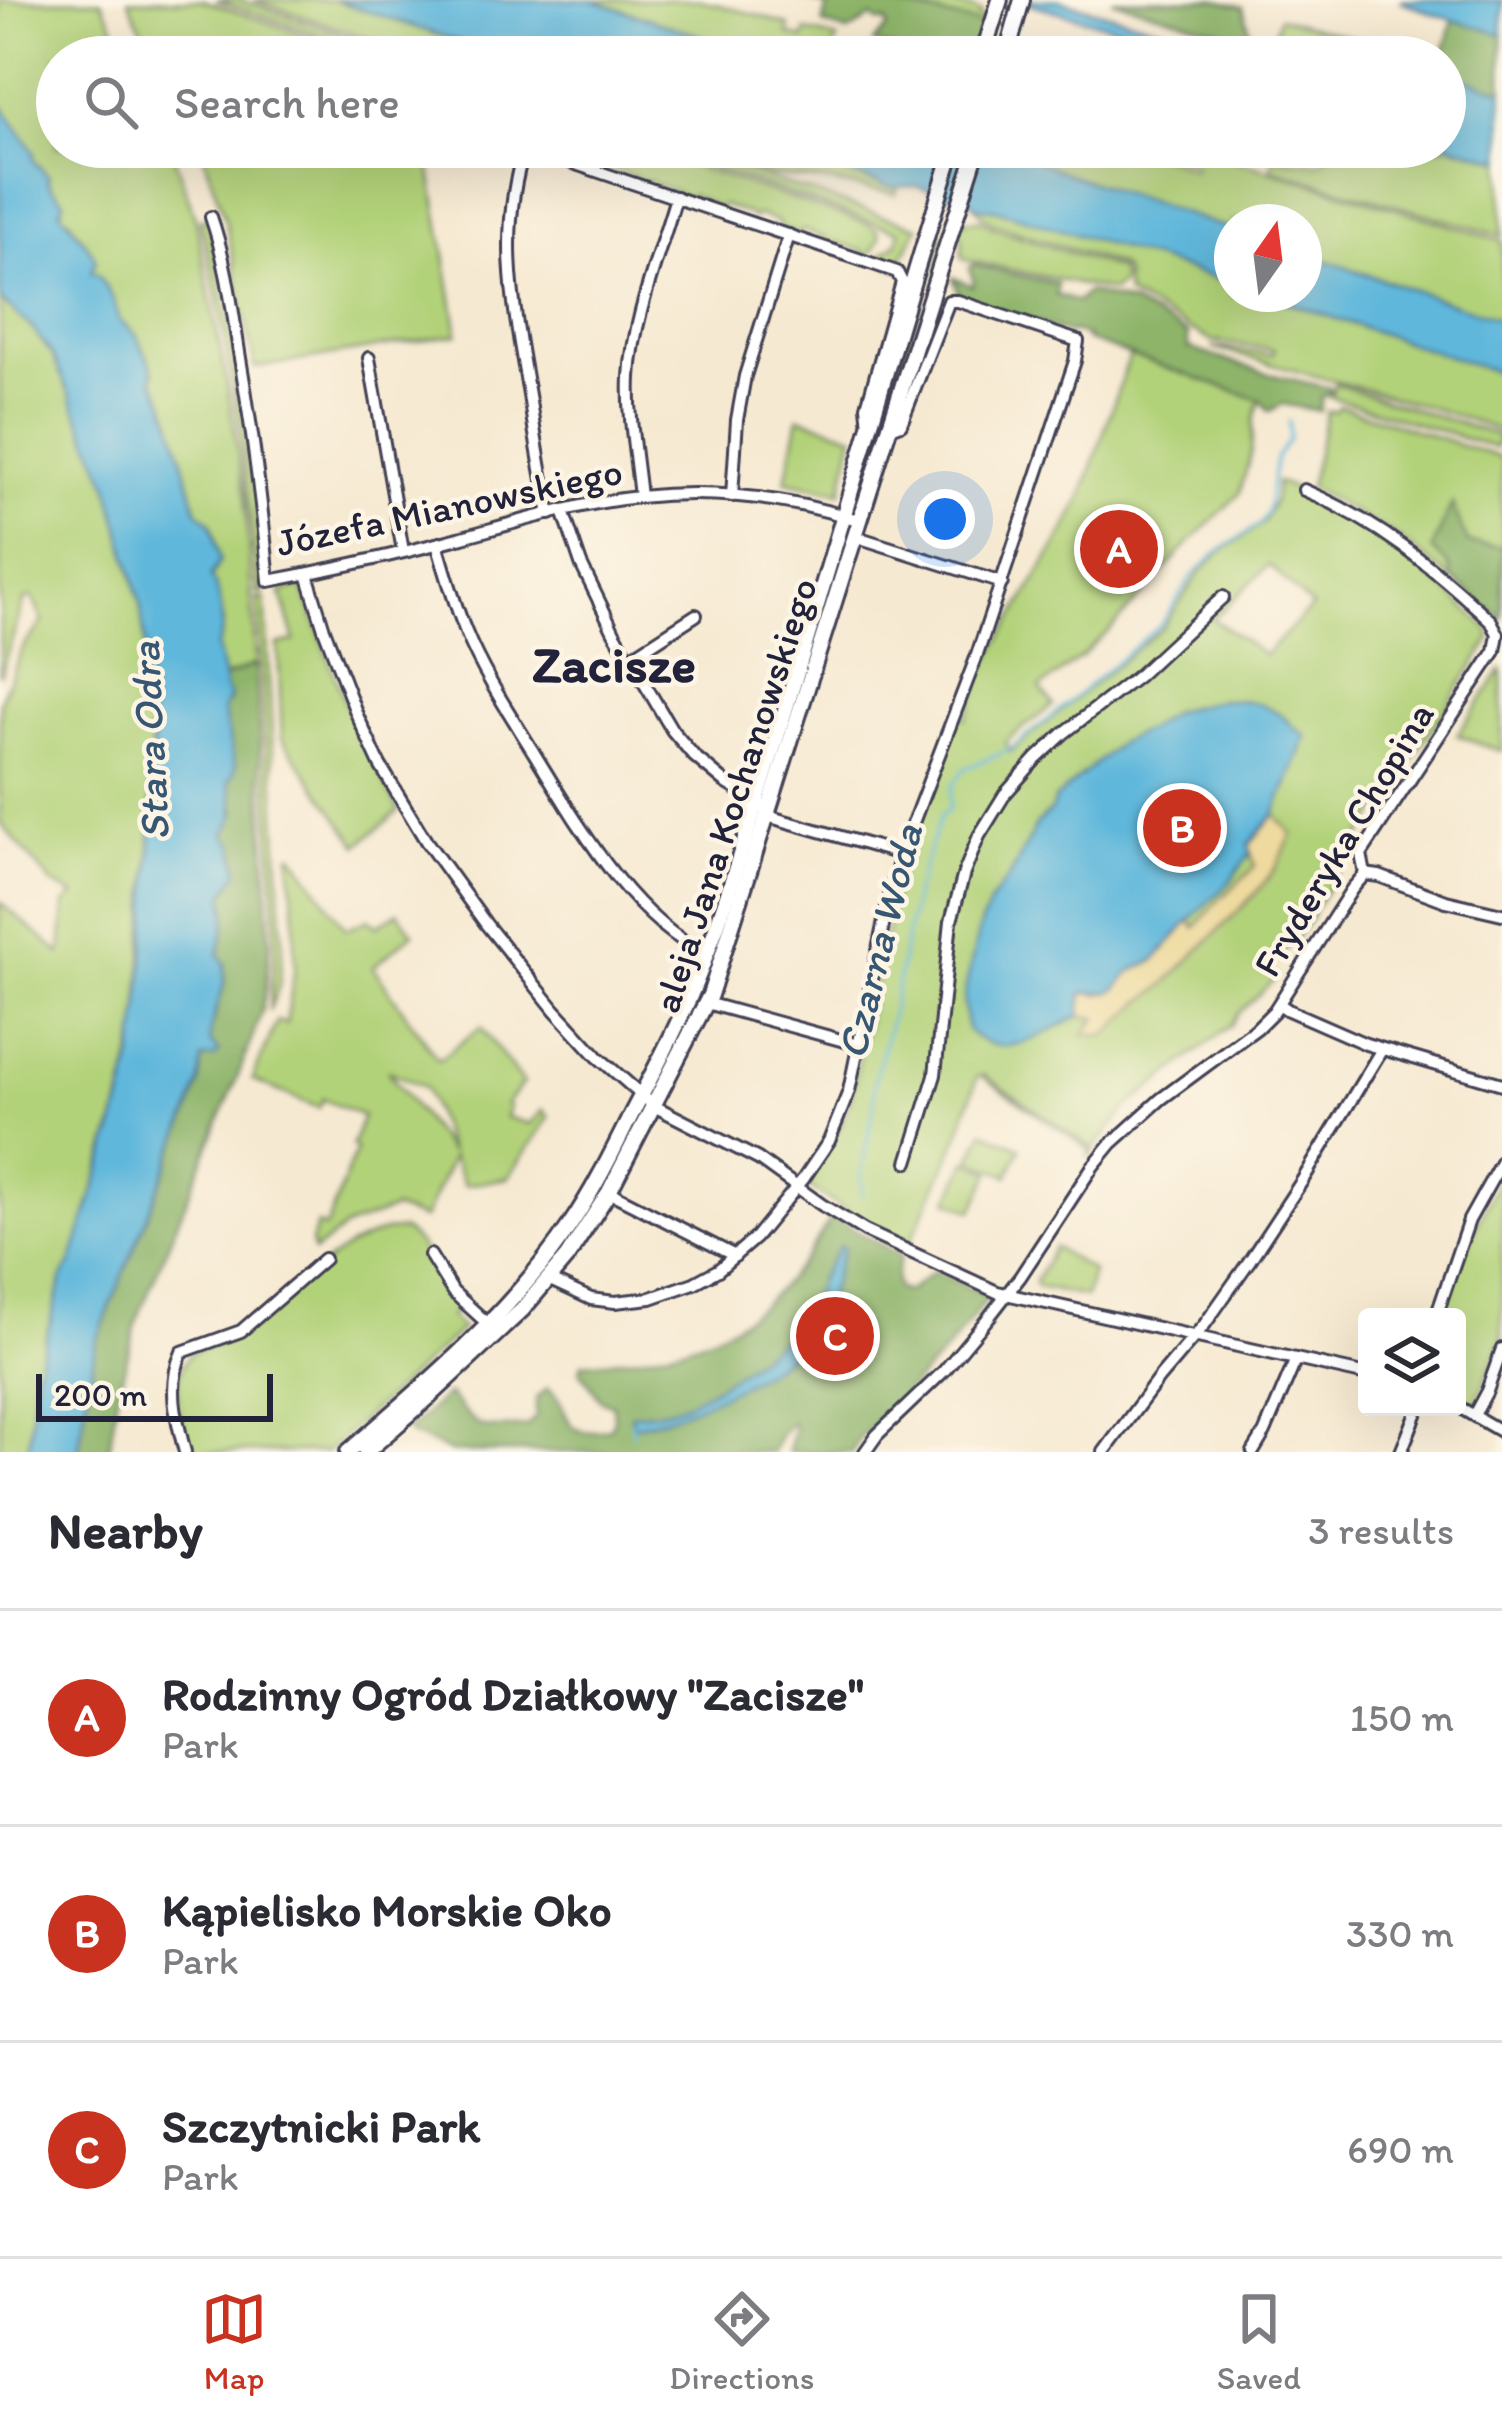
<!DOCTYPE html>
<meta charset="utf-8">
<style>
:root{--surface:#fff;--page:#f7f7f7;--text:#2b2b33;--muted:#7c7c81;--line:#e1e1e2;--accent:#c8321e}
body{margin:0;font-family:Itim,sans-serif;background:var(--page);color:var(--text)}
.controls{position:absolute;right:36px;bottom:36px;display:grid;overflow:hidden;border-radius:12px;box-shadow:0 12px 48px #0002}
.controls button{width:108px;height:108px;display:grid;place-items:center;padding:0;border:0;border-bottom:3px solid var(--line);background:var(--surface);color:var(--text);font:60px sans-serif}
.compass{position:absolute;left:1214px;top:204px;width:108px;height:108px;border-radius:50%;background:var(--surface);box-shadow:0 12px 48px #0002;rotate:14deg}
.scale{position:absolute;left:36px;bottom:30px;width:237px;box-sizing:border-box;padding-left:12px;border:6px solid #22223b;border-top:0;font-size:33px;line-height:42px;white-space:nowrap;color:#22223b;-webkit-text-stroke:9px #fcf5e5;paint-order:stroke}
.you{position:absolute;left:945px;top:519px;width:42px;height:42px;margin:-30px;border:9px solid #fff;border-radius:50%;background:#1a73e8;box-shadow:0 0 0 18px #1a73e833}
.badge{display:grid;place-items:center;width:78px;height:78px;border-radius:50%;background:var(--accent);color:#fff;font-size:39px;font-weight:700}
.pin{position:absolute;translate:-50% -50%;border:6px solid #fff;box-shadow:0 3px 12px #0006}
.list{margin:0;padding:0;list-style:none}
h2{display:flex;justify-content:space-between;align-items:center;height:156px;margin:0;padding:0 48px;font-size:51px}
h2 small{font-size:39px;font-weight:400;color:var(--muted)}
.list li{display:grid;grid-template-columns:78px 1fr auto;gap:36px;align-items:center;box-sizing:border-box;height:216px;padding:0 48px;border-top:3px solid var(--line)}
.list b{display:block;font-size:45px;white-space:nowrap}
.list p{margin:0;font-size:39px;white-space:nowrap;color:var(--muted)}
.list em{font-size:39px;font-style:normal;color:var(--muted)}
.icon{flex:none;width:66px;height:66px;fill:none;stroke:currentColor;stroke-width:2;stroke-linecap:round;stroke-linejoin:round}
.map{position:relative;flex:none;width:1502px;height:1452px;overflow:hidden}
.search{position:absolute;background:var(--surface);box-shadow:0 12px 48px #0002;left:36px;right:36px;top:36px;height:132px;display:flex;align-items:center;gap:30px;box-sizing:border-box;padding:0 42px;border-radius:66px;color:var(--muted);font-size:45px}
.sheet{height:804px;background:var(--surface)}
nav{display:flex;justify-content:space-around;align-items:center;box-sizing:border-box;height:168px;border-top:3px solid var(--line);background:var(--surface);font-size:33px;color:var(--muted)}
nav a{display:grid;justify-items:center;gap:6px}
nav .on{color:var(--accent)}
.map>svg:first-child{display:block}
.green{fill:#b2d279;stroke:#6a7a5a;stroke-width:3;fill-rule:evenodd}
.forest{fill:#8db469;stroke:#586b52;stroke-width:3}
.sand{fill:#eeda9e;stroke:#887e6c;stroke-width:3}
.water{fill:#5eb7db;stroke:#406c8b;stroke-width:3}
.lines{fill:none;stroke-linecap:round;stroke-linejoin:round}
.stream{stroke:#5eb7db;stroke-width:3}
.minor-casing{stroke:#424052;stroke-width:16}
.major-casing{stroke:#424052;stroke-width:20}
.minor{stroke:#fff;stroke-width:10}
.major{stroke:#fff;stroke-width:14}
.labels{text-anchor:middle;stroke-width:9;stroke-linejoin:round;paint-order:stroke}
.street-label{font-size:39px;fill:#22223b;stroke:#fcf5e5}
.water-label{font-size:42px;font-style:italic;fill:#375673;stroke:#fcf5e5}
.district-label{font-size:51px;font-weight:bold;fill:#22223b;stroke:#fcf5e5}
</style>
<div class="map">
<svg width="1502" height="1452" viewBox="0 0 1502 1452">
<rect width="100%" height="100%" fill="#fcf5e5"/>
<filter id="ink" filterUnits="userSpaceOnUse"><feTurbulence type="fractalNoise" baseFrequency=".00833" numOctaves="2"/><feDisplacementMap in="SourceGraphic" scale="24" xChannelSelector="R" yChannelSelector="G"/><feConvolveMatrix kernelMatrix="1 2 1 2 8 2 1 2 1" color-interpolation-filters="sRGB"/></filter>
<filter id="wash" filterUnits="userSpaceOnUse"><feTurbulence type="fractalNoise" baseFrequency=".004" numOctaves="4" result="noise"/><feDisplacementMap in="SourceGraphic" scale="48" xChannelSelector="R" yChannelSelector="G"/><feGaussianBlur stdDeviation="2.7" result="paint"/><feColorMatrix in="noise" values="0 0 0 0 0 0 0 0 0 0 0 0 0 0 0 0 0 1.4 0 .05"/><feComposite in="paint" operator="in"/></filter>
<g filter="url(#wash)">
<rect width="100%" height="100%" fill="#f6e9d1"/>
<g class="green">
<path d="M0,0H101L130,57H57V147H171L196,221L228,390L245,498L256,664L223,678L217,646C229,628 220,597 211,577L220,560L211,523L197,510L174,428L163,397L153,379L154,372L146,354L136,335L120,321L112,297L91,272L84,245L70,220L60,212L64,201C59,193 52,188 47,181L49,176L34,161L3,107H0Z"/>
<polygon points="128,0 202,0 371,57 155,57"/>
<polygon points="216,0 241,0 411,57 386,57"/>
<polygon points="254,0 334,0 505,57 425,57"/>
<polygon points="592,0 700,0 764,17 789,26 788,34 804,39 806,31 837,39 831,57 764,57"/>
<polygon points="868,0 936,0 981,12 979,16 985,18 982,24"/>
<polygon points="1279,17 1420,57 1380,57 1272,40"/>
<polygon points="1445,143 1502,160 1502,236 1271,169 1274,158 1319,163 1340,147 1445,147"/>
<polygon points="201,147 427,147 458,334 255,368 226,223"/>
<polygon points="538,147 635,147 868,224 878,230 880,239 868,258 865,257 865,252 836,242 833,245 827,244 826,238 803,230 799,234 780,228 778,222 758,215 754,219 748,214 722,205 719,208 692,195 690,198 646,180 637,180 636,177 611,169 608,170 601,165 549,147 546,149"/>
<polygon points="649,147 671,147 918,227 897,269 885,263 882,254 897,243 900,231"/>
<polygon points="683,147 772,147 897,187 896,194 822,181 768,175"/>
<polygon points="1007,147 1144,147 1193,170 1195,165 1154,147 1176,147 1199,154 1202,150 1502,241 1502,320 1304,253 1304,222 1232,222 1232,230 1068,174"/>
<path d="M975,206L995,209L1082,235L1232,284V294H1262L1502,374V432C1408,396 1308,377 1212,347L1272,355L1275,350L1212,341L1126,294L1125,273L1118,265L995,224L984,217Z"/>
<polygon points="963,217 965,221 980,220 994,228 1118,269 1122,278 1121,284 1112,291 1106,290 966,260 962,257 962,240 958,231"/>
<path d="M209,218L238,364L264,569L263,594L257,593C247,467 230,342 200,220Z"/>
<polygon points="931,232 943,236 854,514 854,500"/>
<polygon points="0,299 31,327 52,354 108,483 140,603 147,659 145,669 151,700 151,845 137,1032 119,1108 71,1264 64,1274 36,1372 28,1452 0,1452 0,902 61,954 65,904 74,895 53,884 0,823 0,701 24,646 43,622 32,597 25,599 0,676"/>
<path d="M1130,355L1260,400L1253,422L1251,453L1240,493L1187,545L1116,624L1082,656L1040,688L1053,705L1006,741L1010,752L1162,628L1200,572L1221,552L1263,523L1273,503L1277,482L1300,490L1390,540L1490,630L1491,639L1312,912L1313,915L1297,935V938L1294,939L1269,968L1277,977L1238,1014L1231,1025L1128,1107L1094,1149L982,1074L1094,1152L1090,1157L1088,1155L1090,1150L981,1076L977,1077L958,1138L909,1245L863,1222L812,1189L807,1184L809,1179L836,1135L850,1102L898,876L958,715L966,718L988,661L1065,531L1082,497ZM1269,565L1312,607L1264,655L1213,619Z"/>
<polygon points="1335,384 1499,436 1495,448 1331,397"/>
<polygon points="1340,406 1502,458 1502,619 1398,537 1309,487 1327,411 1335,411"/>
<polygon points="799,417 854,435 841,492 786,481"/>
<polygon points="302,586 350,716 399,811 358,845 282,738 278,645 295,641 281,592"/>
<polygon points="257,599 265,599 283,948 279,987 269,1011 275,950 275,917"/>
<polygon points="1502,670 1502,751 1457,735"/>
<path d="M293,854L346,929L369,919L377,926L398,912L413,933L373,967L438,1060L481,1027L523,1083L506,1104L509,1106L506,1117L530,1124L543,1110L549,1117L508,1178L464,1185L452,1157L424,1219L394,1209L346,1227L314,1251L311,1242L317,1225L325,1228C336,1206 345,1175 356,1150L352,1145L363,1116L323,1099L319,1108L252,1080L277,1021L286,1024L295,967V918L290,855ZM388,1071L425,1087L450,1153L388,1072Z"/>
<polygon points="984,1131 1021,1148 1008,1176 971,1159"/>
<polygon points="967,1161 991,1172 973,1211 949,1200"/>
<polygon points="1502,1172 1502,1339 1476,1403 1457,1394 1457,1317 1442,1317 1460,1260"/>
<path d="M402,1230C425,1242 442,1285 458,1308L450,1317L462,1329L327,1452H190C182,1423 167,1378 191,1353L238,1337L329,1260L351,1245L384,1231Z"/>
<polygon points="1054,1247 1092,1271 1086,1297 1038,1287 1035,1282"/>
</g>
<g class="forest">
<polygon points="807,0 868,0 982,24 972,57 919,57 873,43 888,28 886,22 877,22 872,17 848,32 823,24 827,6"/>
<polygon points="1112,0 1217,0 1243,7 1251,34 1249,38 1243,37"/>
<polygon points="1453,20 1502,34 1502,90 1445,73 1443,57"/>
<polygon points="973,265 1057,284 1056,295 1077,302 1087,292 1132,304 1188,334 1188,348 1269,374 1330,388 1328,396 1322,396 1320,411 1283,404 1269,411 1260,400 1086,340 1087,336 1073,331 1069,334 956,296 958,291 953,278 973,286 974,281 969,269"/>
<polygon points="1452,504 1468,543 1502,547 1502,619 1452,578 1450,567 1432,549"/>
<path d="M256,664L270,941L266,989L261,1013L241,1068L138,1317L117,1395L109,1452H78L96,1342L191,1108L200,1082L202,1059L219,1051L209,1042V1026L214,1021L219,995L224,984L219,955L227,918L224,895C238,870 245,858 225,833L236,812L229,782L235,766L223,709V705L229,702L223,678Z"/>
<path d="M832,1217L901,1256C898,1267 892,1280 899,1290L909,1291L934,1271L984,1294L988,1298L947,1350L860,1438L852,1452H788L794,1427L792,1422L779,1436L772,1452H677L675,1447L663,1448L664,1452H451L410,1434L407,1430L448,1394C482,1432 474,1430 527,1426L536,1417V1399L548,1388C574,1409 558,1443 610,1428L614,1420L613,1405L601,1400L580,1371L582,1363C710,1352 764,1328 832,1217Z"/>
</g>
<polygon class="sand" points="1275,814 1292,834 1276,868 1255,894 1160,989 1144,1000 1106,1035 1084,1035 1097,1018 1080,1016 1083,993 1101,994 1116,989 1131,971 1154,961 1190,920 1195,928 1220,899 1255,867 1249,845"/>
<g class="water">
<polygon points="334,0 592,0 764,57 505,57"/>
<polygon points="1016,0 1059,0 1251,53 1256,39 1316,45 1380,57 1222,57"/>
<polygon points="1399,0 1502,0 1502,34 1429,13"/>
<polygon points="1445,73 1502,90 1502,160 1445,143"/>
<path d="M0,107H3L34,152V161L49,177L47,181C52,189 59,193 64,201L60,212C69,220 92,250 96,260L91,272L97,274L112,297L120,321L136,335L153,368V380L163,397L174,428L197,510L211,523L220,560L211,577C221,593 227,631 217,646L226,690L230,697L223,709L235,766L234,773L229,782C233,802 240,816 225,833L234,844L239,871L224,895L227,918L219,955L225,963C224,969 225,976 224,983C220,1004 209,1022 210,1042L219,1051L215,1057L202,1059L200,1082L191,1108L96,1342L78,1452H28L36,1372L64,1273L71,1264C92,1196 116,1129 132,1060C144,1005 166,704 143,666L147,659L140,602L108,483L52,354L31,327L0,299Z"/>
<polygon points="772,147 1007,147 1068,174 1232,230 1232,284 995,209 980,208 972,202 917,186 890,187"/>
<polygon points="1304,253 1502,320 1502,374 1262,294 1304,294"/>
<path d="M1220,700C1241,700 1258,700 1277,712C1289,720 1291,729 1307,736L1275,814L1249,844L1251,853L1229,883L1190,920L1154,961L1131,971L1116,989L1110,992L1083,993L1080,1016C1043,1032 1003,1067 967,1029L964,1003L966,986L979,928L991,900L1012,873L1036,825L1052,809L1054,800L1120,742L1148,729L1174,711Z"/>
<path d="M840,1246L844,1249C833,1272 831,1299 820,1321C799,1364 678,1422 633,1425L631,1414C641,1413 652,1413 661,1411C707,1402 765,1351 802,1322L808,1314L819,1279Z"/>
</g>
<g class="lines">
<g class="stream">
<polyline points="862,1196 861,1174 874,1107 875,1077 890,1022 916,888 941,816 949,809 952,787 964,769 1011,749 1068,703 1161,624 1192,576 1216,553 1260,524 1267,512 1276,458 1289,439 1289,421"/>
<polyline points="631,1422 634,1434"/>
</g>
</g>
</g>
<g filter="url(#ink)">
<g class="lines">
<defs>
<g id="minor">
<path d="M211,217C226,260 232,307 239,352C252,428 262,504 269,581C332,569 396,555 459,538C518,522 578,503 639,497C712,489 788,498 858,520"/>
<polyline points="369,358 403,551"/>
<path d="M1304,490C1379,522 1433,567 1491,621L1498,634L1495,651L1361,854L1365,874"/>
<polyline points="732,496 737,420 745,376 789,235"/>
<path d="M640,497C636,457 628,416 630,377C633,318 660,253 676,197"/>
<polyline points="563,511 581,564 614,632 672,730 694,756 725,782 756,801 774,818 901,854"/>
<path d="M550,514C541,475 535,435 529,395C514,309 497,233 525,147L897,272L902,282L867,406L869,427"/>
<polyline points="854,536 1002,583"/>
<path d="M437,544C446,573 454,603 466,632C483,674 510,714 534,753C576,821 631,920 707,954"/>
<polyline points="307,574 324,629 357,715 380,765 426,841 486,924 555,1010 598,1057 654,1106 758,1159 822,1205 865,1231 997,1292 1367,1375"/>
<polyline points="628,659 696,615"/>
<polyline points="1365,874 1379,876 1446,901 1502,914"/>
<polyline points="706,1003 859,1045"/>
<polyline points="1279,1004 1288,1010 1366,1044 1502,1084"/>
<polyline points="908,1162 935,1075 951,921 964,873 979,836 1005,794 1036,759 1064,733 1138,676 1223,597"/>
<polyline points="609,1192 735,1256"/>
<polyline points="430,1255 453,1292 488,1324"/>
<polyline points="550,1280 591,1299 615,1302 651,1298 694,1283 718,1270 755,1238 804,1178 829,1141 849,1091 886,911 901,854 976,658 1075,361 1078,341 958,301 949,301 901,424 888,429"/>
<polyline points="1436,1317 1469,1220 1502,1161"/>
<polyline points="1457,1406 1502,1432"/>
<polyline points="1474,1415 1487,1391 1502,1349"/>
<path d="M185,1452C176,1418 167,1385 182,1352L241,1331L324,1259"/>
<polyline points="865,1452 877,1435 944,1371 989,1317 1020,1277 1093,1166 1112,1143 1161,1099 1257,1028 1274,1011 1352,889 1365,874"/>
<polyline points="1104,1452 1159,1378 1205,1324 1250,1260 1302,1181 1382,1049"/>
<polyline points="1253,1452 1265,1432 1296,1359"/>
<polyline points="1401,1452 1419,1407"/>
</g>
<g id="major">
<polyline points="982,57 1000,0"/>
<polyline points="1006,57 1022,0"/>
<path d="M348,1452C428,1383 511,1313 570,1225C594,1190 613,1151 632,1113C653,1073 675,1033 692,991C725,912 747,830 773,749C836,549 891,347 954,147"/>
<polyline points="366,1452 429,1397 522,1310 567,1257 609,1192 710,995 978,147"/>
</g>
</defs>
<use href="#minor" class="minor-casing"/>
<use href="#major" class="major-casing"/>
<use href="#minor" class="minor"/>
<use href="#major" class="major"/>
</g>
</g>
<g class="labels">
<g class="street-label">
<text transform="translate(449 506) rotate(-12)" y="14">Józefa Mianowskiego</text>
<text transform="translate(734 795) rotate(-72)" y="14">aleja Jana Kochanowskiego</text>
<text transform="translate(1343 839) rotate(-59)" y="14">Fryderyka Chopina</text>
</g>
<g class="water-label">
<text transform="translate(149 741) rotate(-93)" y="15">Stara Odra</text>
<text transform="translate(879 941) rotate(-76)" y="15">Czarna Woda</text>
</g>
<g class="district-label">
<text x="614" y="682">Zacisze</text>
</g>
</g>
</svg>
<div class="controls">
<button><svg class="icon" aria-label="layers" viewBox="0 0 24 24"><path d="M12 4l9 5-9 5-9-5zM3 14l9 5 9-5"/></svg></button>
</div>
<svg class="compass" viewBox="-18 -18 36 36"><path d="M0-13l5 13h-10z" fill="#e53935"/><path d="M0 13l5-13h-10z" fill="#7c7c81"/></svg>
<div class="scale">200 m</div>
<div class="you"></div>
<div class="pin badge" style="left:1119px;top:549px">A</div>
<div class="pin badge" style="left:1182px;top:828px">B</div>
<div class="pin badge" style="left:835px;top:1336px">C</div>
<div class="search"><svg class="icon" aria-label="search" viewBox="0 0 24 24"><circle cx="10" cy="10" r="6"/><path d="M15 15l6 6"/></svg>Search here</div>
</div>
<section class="sheet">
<h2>Nearby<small>3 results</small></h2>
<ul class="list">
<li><span class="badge">A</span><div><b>Rodzinny Ogród Działkowy &quot;Zacisze&quot;</b><p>Park</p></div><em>150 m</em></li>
<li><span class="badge">B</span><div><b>Kąpielisko Morskie Oko</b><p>Park</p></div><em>330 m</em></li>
<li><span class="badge">C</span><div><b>Szczytnicki Park</b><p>Park</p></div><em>690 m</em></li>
</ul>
</section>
<nav>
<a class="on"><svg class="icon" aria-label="map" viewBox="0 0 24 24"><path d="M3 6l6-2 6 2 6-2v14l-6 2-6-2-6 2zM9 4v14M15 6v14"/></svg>Map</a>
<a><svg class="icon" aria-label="directions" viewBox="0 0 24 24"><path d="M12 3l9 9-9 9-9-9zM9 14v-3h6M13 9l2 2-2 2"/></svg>Directions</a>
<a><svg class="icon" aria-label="saved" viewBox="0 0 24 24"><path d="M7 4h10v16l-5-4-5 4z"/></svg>Saved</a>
</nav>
